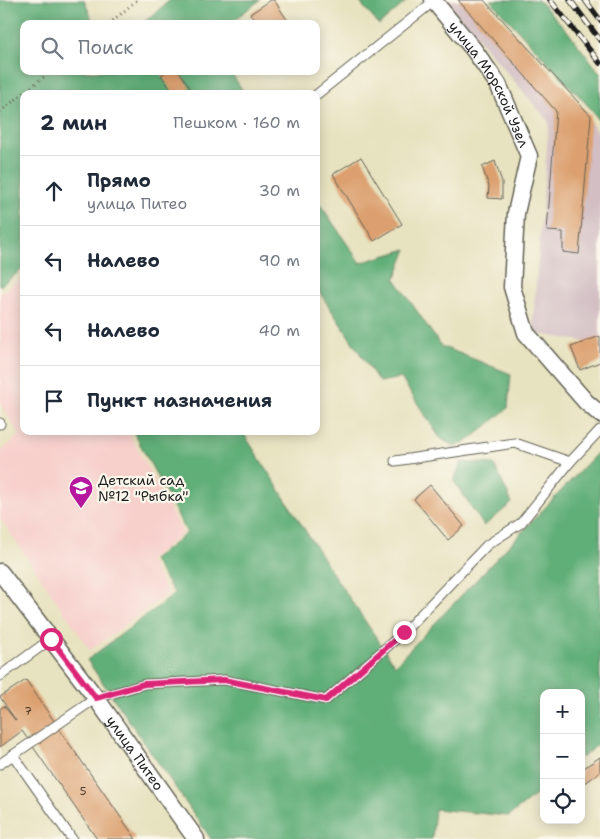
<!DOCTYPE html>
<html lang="ru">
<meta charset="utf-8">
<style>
:root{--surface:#fff;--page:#f2f2f3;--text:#1f2937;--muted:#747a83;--line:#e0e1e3}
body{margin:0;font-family:"Shantell Sans",sans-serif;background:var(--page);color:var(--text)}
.controls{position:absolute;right:15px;bottom:15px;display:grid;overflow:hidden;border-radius:10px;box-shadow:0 2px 12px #0003}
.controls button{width:45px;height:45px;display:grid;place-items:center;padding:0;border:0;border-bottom:1px solid var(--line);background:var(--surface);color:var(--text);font:25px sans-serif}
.stop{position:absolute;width:15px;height:15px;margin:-11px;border:4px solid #db2777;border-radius:50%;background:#fff}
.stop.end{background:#db2777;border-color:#fff;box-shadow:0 1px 5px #0008}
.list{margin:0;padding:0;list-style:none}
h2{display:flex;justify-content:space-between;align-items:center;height:65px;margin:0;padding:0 20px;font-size:21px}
h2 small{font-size:16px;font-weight:400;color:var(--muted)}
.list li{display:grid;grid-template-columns:32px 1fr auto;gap:15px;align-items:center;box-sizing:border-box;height:70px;padding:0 20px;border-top:1px solid var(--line)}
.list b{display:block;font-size:19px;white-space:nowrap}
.list p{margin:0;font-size:16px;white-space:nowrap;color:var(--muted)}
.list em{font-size:16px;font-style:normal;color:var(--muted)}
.icon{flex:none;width:28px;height:28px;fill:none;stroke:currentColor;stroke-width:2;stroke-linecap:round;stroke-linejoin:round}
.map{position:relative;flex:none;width:600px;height:839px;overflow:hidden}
.search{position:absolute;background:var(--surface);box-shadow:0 2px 12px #0003;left:20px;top:20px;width:300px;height:55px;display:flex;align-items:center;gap:12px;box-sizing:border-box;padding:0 18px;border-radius:10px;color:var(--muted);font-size:19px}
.panel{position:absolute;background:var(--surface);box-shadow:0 2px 12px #0003;left:20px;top:90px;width:300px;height:345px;border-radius:10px}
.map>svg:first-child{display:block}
.built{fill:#f7d0cc}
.industrial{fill:#d2bec3}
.forest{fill:#61ae78;stroke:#3e654a}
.building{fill:#dca070}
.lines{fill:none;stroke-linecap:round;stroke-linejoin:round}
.lane-casing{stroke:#636155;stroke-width:11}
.street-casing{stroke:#636155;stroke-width:19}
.path{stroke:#636155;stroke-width:3;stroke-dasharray:1 4;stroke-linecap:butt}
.lane{stroke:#fff;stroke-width:9}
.street{stroke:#fff;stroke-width:16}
.rail-casing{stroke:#1c1c1c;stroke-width:5.5}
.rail{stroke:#fbf7ec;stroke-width:4;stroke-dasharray:11;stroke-linecap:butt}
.route{stroke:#db2777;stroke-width:6}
.labels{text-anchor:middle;stroke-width:4.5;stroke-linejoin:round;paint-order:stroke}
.number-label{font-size:11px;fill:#4c3d31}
.street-label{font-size:14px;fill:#1c1c1c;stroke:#fbf7ec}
.poi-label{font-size:14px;fill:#1c1c1c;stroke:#fbf7ec;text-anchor:start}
</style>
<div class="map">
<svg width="600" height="839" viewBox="0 0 600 839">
<rect width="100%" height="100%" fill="#fbf7ec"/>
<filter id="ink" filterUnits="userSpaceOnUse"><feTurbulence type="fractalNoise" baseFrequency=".02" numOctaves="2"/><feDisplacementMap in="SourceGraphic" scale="10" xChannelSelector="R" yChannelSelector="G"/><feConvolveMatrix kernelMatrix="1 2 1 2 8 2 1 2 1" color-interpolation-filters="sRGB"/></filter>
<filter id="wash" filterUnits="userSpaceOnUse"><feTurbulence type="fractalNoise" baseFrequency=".0096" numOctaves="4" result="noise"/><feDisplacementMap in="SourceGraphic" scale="20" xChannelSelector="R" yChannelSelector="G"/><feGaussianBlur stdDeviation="1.12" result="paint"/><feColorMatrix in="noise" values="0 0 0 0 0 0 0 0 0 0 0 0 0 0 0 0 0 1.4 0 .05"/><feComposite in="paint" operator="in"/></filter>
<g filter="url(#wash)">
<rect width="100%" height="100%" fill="#e7e2bf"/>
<polygon class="built" points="24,276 24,431 128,431 183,533 149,560 168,594 90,650 0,518 0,452 20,435 0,404 0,294"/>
<polygon class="industrial" points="445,0 482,0 587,117 600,136 600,344 532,333 549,122"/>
<g class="forest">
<polygon points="0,0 84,0 94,24 24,24 24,71 230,71 245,94 24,94 24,268 0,286"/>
<polygon points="170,0 260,0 229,24 142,24"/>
<polygon points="358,0 408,0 379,25"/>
<polygon points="490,0 538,0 565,28 600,73 600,122 592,110"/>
<polygon points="316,198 360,263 407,249 395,279 441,346 511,374 508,408 472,438 455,447 440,438 401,378 379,382 316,287"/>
<polygon points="133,431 242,431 333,574 395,665 600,450 600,743 581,758 581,693 544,693 544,788 509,816 435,809 432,839 211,839 87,660 175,594 153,560 187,533"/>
<polygon points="461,462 494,464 512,503 484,526 454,481"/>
</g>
<g id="blocks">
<g class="building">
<polygon points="271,0 274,0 290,24 257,24 250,14"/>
<polygon points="458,0 484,0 591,116 579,254 563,252 563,232 547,231 556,111"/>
<polygon points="167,71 179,71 190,88 182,94 174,94 161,75"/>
<polygon points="361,157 402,224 374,241 333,174"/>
<polygon points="495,161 502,182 502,199 488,198 489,186 482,167"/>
<polygon points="600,336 600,362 580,370 571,347"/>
<polygon points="430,485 464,526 448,540 414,499"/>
<polygon points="26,680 56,724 30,742 22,731 0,747 0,709 4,706 16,721 0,697"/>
<polygon points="57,726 136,839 97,839 31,744"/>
<polygon points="600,757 600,772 581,785 581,770"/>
</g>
</g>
</g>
<g filter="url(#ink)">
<use href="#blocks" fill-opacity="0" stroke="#636155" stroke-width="1"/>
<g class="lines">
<defs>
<g id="lane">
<polyline points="316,95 434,1"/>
<polyline points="0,423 0,424"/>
<polyline points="395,461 515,443 570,462 600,430"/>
<polyline points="0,676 51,639"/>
<polyline points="13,755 72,839"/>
<polyline points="0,764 96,698 145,684 224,680 326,700 404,632 487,545 521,523 570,462"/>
</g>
<g id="street">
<path id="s1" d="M433,0L474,50L498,84L529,156L516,213L512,287L526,333L586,402L600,414"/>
<path id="s2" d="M0,572L96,698L196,839"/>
</g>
</defs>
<use href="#lane" class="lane-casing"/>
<use href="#street" class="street-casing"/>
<g class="path">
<polyline points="109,24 137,0"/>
<polyline points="0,112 51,71"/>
</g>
<use href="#lane" class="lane"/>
<use href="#street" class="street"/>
<defs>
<g id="rail">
<polyline points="550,0 600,63"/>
<polyline points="570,0 600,40"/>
<polyline points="585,0 600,20"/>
</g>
</defs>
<use href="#rail" class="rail-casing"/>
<use href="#rail" class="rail"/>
</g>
</g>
<g class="lines" filter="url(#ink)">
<polyline class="route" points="51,639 96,698 144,684 224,680 326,700 404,632"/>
</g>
<defs>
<symbol id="school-pin" viewBox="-11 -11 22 30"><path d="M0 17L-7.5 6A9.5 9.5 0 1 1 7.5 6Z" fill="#b5179e" stroke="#fbf7ec"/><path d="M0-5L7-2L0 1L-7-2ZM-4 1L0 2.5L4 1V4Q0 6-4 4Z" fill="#fff"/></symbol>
</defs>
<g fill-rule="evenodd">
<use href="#school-pin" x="67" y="474" width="28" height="38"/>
</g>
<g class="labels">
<g class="number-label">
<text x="28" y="715">7</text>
<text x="83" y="795">5</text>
</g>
<g class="street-label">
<text dy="5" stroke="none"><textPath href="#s1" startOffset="102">улица Морской Узел</textPath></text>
<text dy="5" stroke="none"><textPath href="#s2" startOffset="226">улица Питео</textPath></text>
</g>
<g class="poi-label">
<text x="98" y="485">Детский сад<tspan x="98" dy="16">№12 "Рыбка"</tspan></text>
</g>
</g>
</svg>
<div class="controls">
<button>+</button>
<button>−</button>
<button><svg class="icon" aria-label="locate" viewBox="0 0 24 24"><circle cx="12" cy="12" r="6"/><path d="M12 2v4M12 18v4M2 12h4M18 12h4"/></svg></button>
</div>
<div class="stop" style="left:51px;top:639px"></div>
<div class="stop end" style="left:404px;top:632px"></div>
<div class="search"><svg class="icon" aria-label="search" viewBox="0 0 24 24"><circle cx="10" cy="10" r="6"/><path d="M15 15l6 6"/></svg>Поиск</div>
<section class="panel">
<h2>2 мин<small>Пешком · 160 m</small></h2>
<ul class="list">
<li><svg class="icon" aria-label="ahead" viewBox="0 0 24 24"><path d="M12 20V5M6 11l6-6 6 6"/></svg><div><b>Прямо</b><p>улица Питео</p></div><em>30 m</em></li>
<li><svg class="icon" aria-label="left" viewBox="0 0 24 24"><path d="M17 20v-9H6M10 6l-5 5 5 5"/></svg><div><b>Налево</b></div><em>90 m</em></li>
<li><svg class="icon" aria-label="left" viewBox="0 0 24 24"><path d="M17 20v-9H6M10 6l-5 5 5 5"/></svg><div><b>Налево</b></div><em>40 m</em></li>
<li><svg class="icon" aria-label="arrive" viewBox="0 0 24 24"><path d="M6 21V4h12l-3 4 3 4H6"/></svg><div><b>Пункт назначения</b></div></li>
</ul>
</section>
</div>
